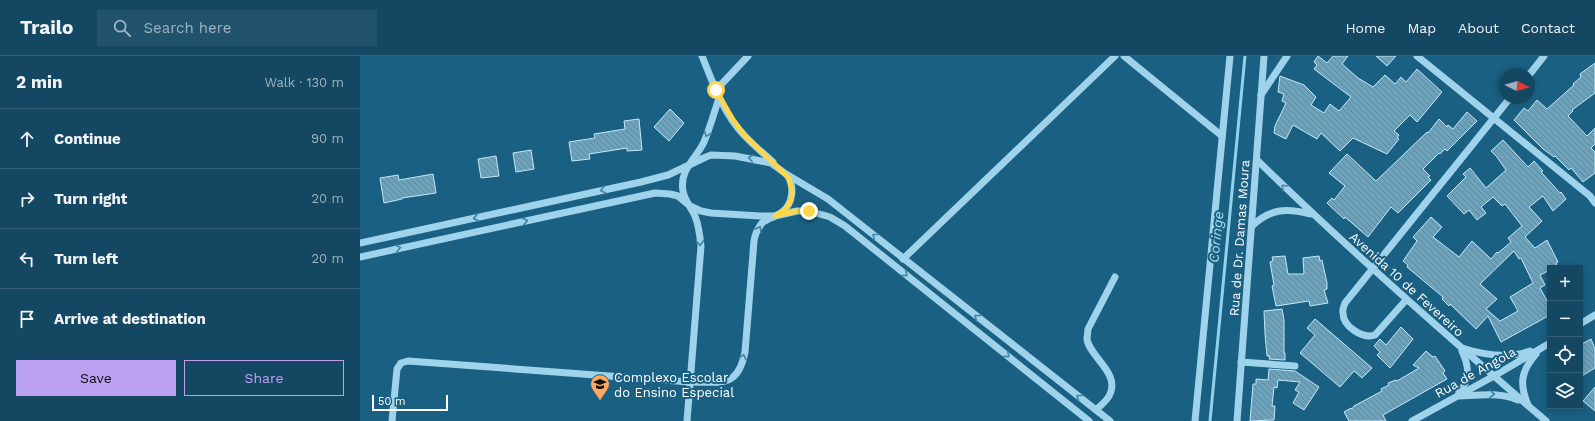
<!DOCTYPE html>
<meta charset="utf-8">
<style>
:root{--surface:#144862;--page:#21526b;--text:#f1f3f6;--muted:#9db2be;--line:#336077;--accent:#bca0f2}
body{margin:0;font-family:"Work Sans",sans-serif;background:var(--page);color:var(--text)}
.controls{position:absolute;right:12px;bottom:12px;display:grid;overflow:hidden;border-radius:0px;box-shadow:0 2px 6px #0003}
.controls button{width:36px;height:36px;display:grid;place-items:center;padding:0;border:0;border-bottom:1px solid var(--line);background:var(--surface);color:var(--text);font:20px sans-serif}
.compass{position:absolute;left:1139px;top:12px;width:36px;height:36px;border-radius:50%;background:var(--surface);box-shadow:0 2px 6px #0003;rotate:96deg}
.scale{position:absolute;left:12px;bottom:10px;width:76px;box-sizing:border-box;padding-left:4px;border:2px solid #fff;border-top:0;font-size:11px;line-height:14px;white-space:nowrap;color:#fff;-webkit-text-stroke:3px #1a6082;paint-order:stroke}
.stop{position:absolute;width:12px;height:12px;margin:-9px;border:3px solid #ffd54a;border-radius:50%;background:#fff}
.stop.end{background:#ffd54a;border-color:#fff;box-shadow:0 1px 4px #0008}
.list{margin:0;padding:0;list-style:none}
h2{display:flex;justify-content:space-between;align-items:center;height:52px;margin:0;padding:0 16px;font-size:17px}
h2 small{font-size:13px;font-weight:400;color:var(--muted)}
.list li{display:grid;grid-template-columns:26px 1fr auto;gap:12px;align-items:center;box-sizing:border-box;height:60px;padding:0 16px;border-top:1px solid var(--line)}
.list b{display:block;font-size:15px;white-space:nowrap}
.list em{font-size:13px;font-style:normal;color:var(--muted)}
.actions{display:flex;gap:8px;padding:12px 16px}
.actions a{flex:1;padding:9px 0;border:1px solid var(--accent);border-radius:0px;text-align:center;font-size:14px;color:var(--accent)}
.actions .main{background:var(--accent);color:#111}
.icon{flex:none;width:22px;height:22px;fill:none;stroke:currentColor;stroke-width:2;stroke-linecap:round;stroke-linejoin:round}
.map{position:relative;flex:none;width:1235px;height:365px;overflow:hidden}
header{display:flex;align-items:center;gap:24px;box-sizing:border-box;height:56px;padding:0 20px;background:var(--surface);border-bottom:1px solid var(--line)}
header strong{font-size:19px}
nav{display:flex;gap:22px;margin-inline-start:auto;font-size:14px}
.search{width:280px;height:36px;background:var(--page);display:flex;align-items:center;gap:10px;box-sizing:border-box;padding:0 14px;border-radius:0px;color:var(--muted);font-size:15px}
main{display:flex}
aside{flex:1;background:var(--surface)}
.map>svg:first-child{display:block}
.lines{fill:none;stroke-linecap:round;stroke-linejoin:round}
.stream{stroke:#92d2ed;stroke-width:3}
.building{fill:url(#building-back-hatch);stroke:#c4e8f8;fill-rule:evenodd}
.minor{stroke:#9fd3eb;stroke-width:7}
.oneway{stroke:#4282a2}
.route{stroke:#ffd54a;stroke-width:5}
.labels{text-anchor:middle;stroke-width:4;stroke-linejoin:round;paint-order:stroke}
.street-label{font-size:13px;fill:#fff;stroke:#1a6082}
.poi-label{font-size:13px;fill:#fff;stroke:#1a6082;text-anchor:start}
.water-label{font-size:14px;font-style:italic;fill:#aadcf3;stroke:#1a6082}
</style>
<header>
<strong>Trailo</strong>
<div class="search"><svg class="icon" aria-label="search" viewBox="0 0 24 24"><circle cx="10" cy="10" r="6"/><path d="M15 15l6 6"/></svg>Search here</div>
<nav><a>Home</a><a>Map</a><a>About</a><a>Contact</a></nav>
</header>
<main>
<aside>
<h2>2 min<small>Walk · 130 m</small></h2>
<ul class="list">
<li><svg class="icon" aria-label="ahead" viewBox="0 0 24 24"><path d="M12 20V5M6 11l6-6 6 6"/></svg><div><b>Continue</b></div><em>90 m</em></li>
<li><svg class="icon" aria-label="right" viewBox="0 0 24 24"><path d="M7 20v-9h11M14 6l5 5-5 5"/></svg><div><b>Turn right</b></div><em>20 m</em></li>
<li><svg class="icon" aria-label="left" viewBox="0 0 24 24"><path d="M17 20v-9H6M10 6l-5 5 5 5"/></svg><div><b>Turn left</b></div><em>20 m</em></li>
<li><svg class="icon" aria-label="arrive" viewBox="0 0 24 24"><path d="M6 21V4h12l-3 4 3 4H6"/></svg><div><b>Arrive at destination</b></div></li>
</ul>
<div class="actions"><a class="main">Save</a><a>Share</a></div>
</aside>
<div class="map">
<svg width="1235" height="365" viewBox="0 0 1235 365">
<defs>
<pattern id="building-back-hatch" width="6" height="6" patternUnits="userSpaceOnUse"><rect width="6" height="6" fill="#69a3bd"/><path d="M-1 5l2 2M0 0l6 6M5-1l2 2" fill="none" stroke="#60899b"/></pattern>
</defs>
<rect width="100%" height="100%" fill="#1a6082"/>
<g class="lines">
<polyline class="stream" points="850,365 885,0"/>
</g>
<g class="building">
<polygon points="958,0 967,7 973,0 988,0 982,8 998,22 1013,31 1025,19 1035,28 1041,21 1046,26 1057,13 1082,36 1057,66 1050,59 1034,75 1039,79 1037,82 1039,83 1027,98 993,82 980,95 961,77 957,83 933,69 926,83 914,77 915,70 926,47 922,45 924,38 918,36 920,20 944,29 956,41 951,49 964,57 970,48 979,55 991,41 954,13 957,9 954,6"/>
<polygon points="1016,0 1036,0 1027,10"/>
<polygon points="1235,7 1235,37 1212,54 1213,55 1208,60 1227,80 1235,72 1235,88 1231,92 1235,96 1235,117 1223,126 1211,112 1209,114 1195,100 1194,101 1183,93 1154,64 1164,52 1168,55 1177,44 1187,53 1214,29 1213,28 1221,21 1220,18"/>
<polygon points="310,53 324,67 309,85 294,71"/>
<polygon points="1107,56 1117,65 1087,95 1085,93 1080,98 1079,97 1063,113 1070,120 1068,121 1071,124 1038,157 1031,151 1008,181 985,161 984,163 967,147 972,142 974,144 985,130 969,117 987,98 1016,125 1067,76 1068,77 1079,63 1087,71 1088,69 1093,73"/>
<polygon points="279,63 282,94 267,95 267,92 229,98 230,103 212,105 209,86 235,82 234,78 265,73 264,65"/>
<path d="M1143,84L1168,111L1174,105L1183,115L1181,116L1200,137L1201,136L1206,143L1193,155L1183,140L1169,151L1182,165L1165,181L1175,192L1187,184L1198,206L1196,207L1197,210L1190,212V214L1180,219L1185,229L1180,232L1190,250V259L1141,286L1128,260L1116,273L1090,248L1089,250L1082,243L1083,241L1047,211L1048,209L1043,205L1057,185L1053,181L1071,161L1082,171L1073,181L1099,201L1112,185L1131,203L1137,196L1138,197L1151,186L1148,182L1162,170L1145,148L1142,150L1133,141L1121,151L1126,157L1117,164L1109,154L1104,158L1087,140L1106,121L1103,118L1110,112L1126,132L1146,114L1137,101L1131,95ZM1154,195L1159,203L1161,202L1173,227L1150,241L1158,255L1140,265L1126,253L1137,243L1120,228Z"/>
<polygon points="171,94 174,113 156,116 153,97"/>
<polygon points="136,100 139,120 121,122 118,103"/>
<polygon points="73,118 76,137 42,142 42,143 24,147 20,122 38,119 39,124"/>
<polygon points="925,200 928,218 944,218 943,202 959,200 960,205 962,204 967,227 967,233 964,234 968,247 950,250 949,245 916,250 912,230 914,229 910,206 913,205 912,201"/>
<polygon points="922,253 924,264 924,297 925,297 925,304 909,303 910,300 907,300 905,278 904,255"/>
<polygon points="955,263 1012,312 1002,322 994,315 980,331 940,297 955,279 947,272"/>
<polygon points="1041,271 1053,283 1030,312 1017,299 1020,296 1014,290 1020,283 1026,289"/>
<polygon points="1231,283 1235,293 1235,312 1220,321 1220,289"/>
<polygon points="1066,295 1073,301 1075,300 1085,315 1083,317 1087,323 1023,359 1026,365 989,365 984,356 991,352 992,353 994,350 1022,335 1021,333 1029,329 1028,327 1036,324 1037,325 1059,312 1053,309"/>
<polygon points="909,313 935,315 959,331 944,354 933,347 939,336 935,334 940,326 918,324 917,332 914,331 912,350 915,350 914,364 890,365 893,328 896,328 896,323 908,324"/>
<polygon points="1235,331 1235,355 1223,345"/>
</g>
<g class="lines">
<g class="minor">
<path d="M342,0C353,27 363,57 384,79C393,89 403,97 413,106"/>
<polyline points="764,0 862,80"/>
<polyline points="1057,0 1230,140 1235,147"/>
<polyline points="1169,19 1184,0"/>
<polyline points="356,34 388,0"/>
<polyline points="901,39 927,0"/>
<path d="M897,104C990,195 1087,280 1186,365"/>
<path d="M892,170C911,152 927,152 951,158"/>
<polyline points="0,187 281,126 308,119 346,101 351,99 375,100 411,107 426,118 468,143 750,365"/>
<polyline points="0,201 295,137 310,138 318,140 330,150 341,155 351,157 400,160 415,160 437,155 449,155 470,161 485,170 729,365"/>
<polyline points="543,203 755,0"/>
<path d="M1046,244L1015,279C1003,283 983,271 983,257C982,254 984,250 985,247L1150,42"/>
<polyline points="1220,268 1235,259"/>
<path d="M1102,292C1124,299 1148,303 1170,295"/>
<polyline points="881,306 935,310"/>
<path d="M1099,336C1111,324 1109,310 1102,295"/>
<path d="M1100,340C1120,339 1139,336 1158,344"/>
<path d="M1168,349C1159,328 1161,315 1176,298"/>
<path d="M736,354C741,349 748,344 750,338C760,317 729,300 727,283C727,280 728,276 728,273L755,221"/>
<path d="M32,365L37,313L41,307L48,305L330,326C361,326 378,332 385,296L394,185C395,178 398,172 402,167C408,162 416,161 422,156C433,148 435,130 427,119"/>
<path d="M327,365L341,190C340,180 339,170 335,160C331,151 324,144 323,135C319,114 336,103 344,86C350,72 354,57 359,42"/>
<polyline points="835,365 870,0"/>
<polyline points="877,365 904,0"/>
<polyline points="1052,365 1134,320 1190,287"/>
</g>
</g>
<defs><path id="oneway-chevron" d="M-2-3.5L2.5 0L-2 3.5" fill="none" stroke-width="1.6" stroke-linecap="round" stroke-linejoin="round"/></defs>
<g class="oneway">
<use href="#oneway-chevron" transform="translate(347 78) rotate(112)"/>
<use href="#oneway-chevron" transform="translate(391 102) rotate(-168)"/>
<use href="#oneway-chevron" transform="translate(924 131) rotate(-135)"/>
<use href="#oneway-chevron" transform="translate(243 134) rotate(168)"/>
<use href="#oneway-chevron" transform="translate(116 162) rotate(168)"/>
<use href="#oneway-chevron" transform="translate(165 165) rotate(-12)"/>
<use href="#oneway-chevron" transform="translate(399 173) rotate(-59)"/>
<use href="#oneway-chevron" transform="translate(515 180) rotate(-141)"/>
<use href="#oneway-chevron" transform="translate(340 187) rotate(87)"/>
<use href="#oneway-chevron" transform="translate(38 192) rotate(-12)"/>
<use href="#oneway-chevron" transform="translate(545 218) rotate(39)"/>
<use href="#oneway-chevron" transform="translate(617 261) rotate(-142)"/>
<use href="#oneway-chevron" transform="translate(647 299) rotate(39)"/>
<use href="#oneway-chevron" transform="translate(383 301) rotate(-78)"/>
<use href="#oneway-chevron" transform="translate(1132 338) rotate(1)"/>
<use href="#oneway-chevron" transform="translate(719 341) rotate(-142)"/>
</g>
<g class="lines">
<polyline class="route" points="356,34 373,64 384,79 429,122 432,136 431,144 425,154 415,160 437,155 449,155"/>
</g>
<defs>
<symbol id="school-pin" viewBox="-11 -11 22 30"><path d="M0 17L-7.5 6A9.5 9.5 0 1 1 7.5 6Z" fill="#fda85b" stroke="#1a6082"/><path d="M0-5L7-2L0 1L-7-2ZM-4 1L0 2.5L4 1V4Q0 6-4 4Z" fill="#111"/></symbol>
</defs>
<g fill-rule="evenodd">
<use href="#school-pin" x="229" y="317" width="22" height="30"/>
</g>
<g class="labels">
<g class="street-label">
<text transform="translate(879 182) rotate(-86)" y="5">Rua de Dr. Damas Moura</text>
<text transform="translate(1047 228) rotate(42)" y="5">Avenida 10 de Fevereiro</text>
<text transform="translate(1115 316) rotate(-29)" y="5">Rua de Angola</text>
</g>
<g class="poi-label">
<text x="254" y="326">Complexo Escolar<tspan x="254" dy="15">do Ensino Especial</tspan></text>
</g>
<g class="water-label">
<text transform="translate(856 181) rotate(-84)" y="5">Coringe</text>
</g>
</g>
</svg>
<div class="controls">
<button>+</button>
<button>−</button>
<button><svg class="icon" aria-label="locate" viewBox="0 0 24 24"><circle cx="12" cy="12" r="6"/><path d="M12 2v4M12 18v4M2 12h4M18 12h4"/></svg></button>
<button><svg class="icon" aria-label="layers" viewBox="0 0 24 24"><path d="M12 4l9 5-9 5-9-5zM3 14l9 5 9-5"/></svg></button>
</div>
<svg class="compass" viewBox="-18 -18 36 36"><path d="M0-13l5 13h-10z" fill="#e53935"/><path d="M0 13l5-13h-10z" fill="#9db2be"/></svg>
<div class="scale">50 m</div>
<div class="stop" style="left:356px;top:34px"></div>
<div class="stop end" style="left:449px;top:155px"></div>
</div>
</main>
